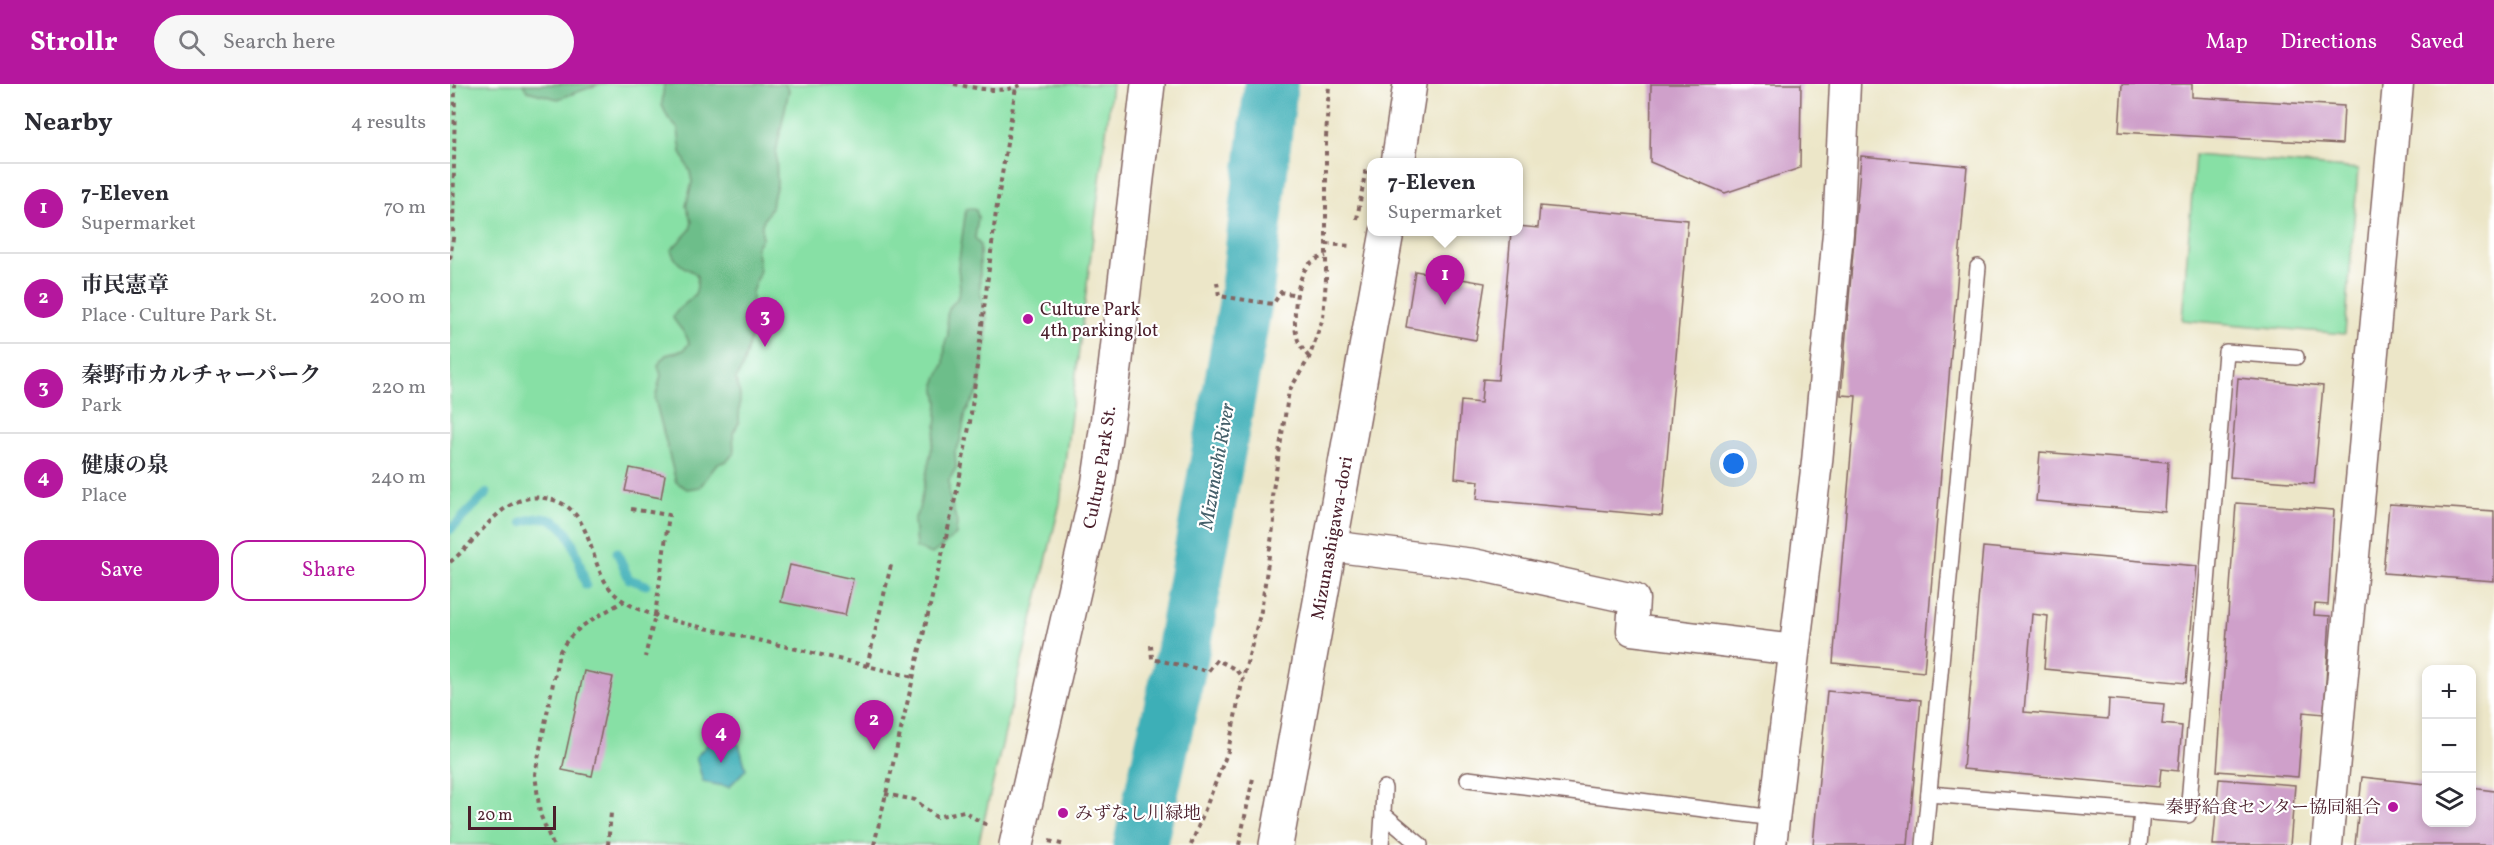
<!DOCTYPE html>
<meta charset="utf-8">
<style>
:root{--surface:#fff;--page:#f7f7f7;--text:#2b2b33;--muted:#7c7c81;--line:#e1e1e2;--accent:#b5179e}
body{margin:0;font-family:Vollkorn,"Noto Serif JP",serif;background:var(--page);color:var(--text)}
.controls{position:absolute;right:18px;bottom:18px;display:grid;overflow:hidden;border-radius:12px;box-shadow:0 3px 9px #0003}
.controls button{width:54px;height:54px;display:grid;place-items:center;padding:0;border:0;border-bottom:2px solid var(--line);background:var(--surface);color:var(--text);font:30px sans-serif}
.scale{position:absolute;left:18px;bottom:15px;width:88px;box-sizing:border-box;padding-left:6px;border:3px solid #4a1f2b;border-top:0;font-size:16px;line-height:21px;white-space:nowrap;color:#4a1f2b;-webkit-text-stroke:4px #fff;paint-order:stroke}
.you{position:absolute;left:1284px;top:380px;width:21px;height:21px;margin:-15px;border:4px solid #fff;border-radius:50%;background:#1a73e8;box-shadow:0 0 0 9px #1a73e833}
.badge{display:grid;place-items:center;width:39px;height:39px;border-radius:50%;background:var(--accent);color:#fff;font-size:20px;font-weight:700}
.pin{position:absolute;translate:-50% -50px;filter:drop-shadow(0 2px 3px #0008)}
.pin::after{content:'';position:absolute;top:32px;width:21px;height:18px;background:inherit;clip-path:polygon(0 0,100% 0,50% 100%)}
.popup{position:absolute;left:917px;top:74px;width:156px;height:78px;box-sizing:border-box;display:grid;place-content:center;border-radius:12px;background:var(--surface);filter:drop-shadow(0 2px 4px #0005);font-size:20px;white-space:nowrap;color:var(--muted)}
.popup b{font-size:22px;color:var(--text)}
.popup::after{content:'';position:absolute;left:50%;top:100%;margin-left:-12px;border:12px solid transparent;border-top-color:var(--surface)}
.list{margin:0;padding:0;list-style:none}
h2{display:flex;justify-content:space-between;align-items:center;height:78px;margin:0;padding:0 24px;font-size:26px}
h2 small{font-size:20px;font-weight:400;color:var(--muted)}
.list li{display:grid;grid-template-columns:39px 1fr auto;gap:18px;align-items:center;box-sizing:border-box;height:90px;padding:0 24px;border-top:2px solid var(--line)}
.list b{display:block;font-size:22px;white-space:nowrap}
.list p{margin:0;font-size:20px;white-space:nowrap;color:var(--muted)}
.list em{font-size:20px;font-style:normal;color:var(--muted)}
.actions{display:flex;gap:12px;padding:18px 24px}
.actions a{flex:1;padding:14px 0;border:2px solid var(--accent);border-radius:18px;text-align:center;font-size:21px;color:var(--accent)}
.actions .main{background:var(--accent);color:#fff}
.icon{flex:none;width:33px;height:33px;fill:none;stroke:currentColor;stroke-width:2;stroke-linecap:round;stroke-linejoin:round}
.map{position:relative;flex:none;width:2044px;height:761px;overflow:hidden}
header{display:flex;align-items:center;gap:36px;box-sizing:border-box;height:84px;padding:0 30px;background:var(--accent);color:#fff}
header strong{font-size:28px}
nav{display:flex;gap:33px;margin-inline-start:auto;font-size:21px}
.search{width:420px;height:54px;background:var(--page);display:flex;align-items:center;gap:15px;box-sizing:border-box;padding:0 21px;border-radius:33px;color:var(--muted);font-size:22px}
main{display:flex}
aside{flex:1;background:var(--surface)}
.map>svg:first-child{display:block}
.green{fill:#87e0a5;stroke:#688068;stroke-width:1.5}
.forest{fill:#6dbe8a;stroke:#5c6e5a;stroke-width:1.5}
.water{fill:#3eafb7;stroke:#446771;stroke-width:1.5}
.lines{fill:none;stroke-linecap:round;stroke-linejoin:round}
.stream{stroke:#3eafb7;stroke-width:9}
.river{stroke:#3eafb7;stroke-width:54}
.building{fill:#cfa0ca}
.service-casing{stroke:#836562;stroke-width:18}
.minor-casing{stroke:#836562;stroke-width:33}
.tertiary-casing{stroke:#836562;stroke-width:36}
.path{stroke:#836562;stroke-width:4;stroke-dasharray:4.5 4.5;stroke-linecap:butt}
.service{stroke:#fff;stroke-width:15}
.minor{stroke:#fff;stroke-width:30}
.tertiary{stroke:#fff;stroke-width:33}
.poi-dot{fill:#b5179e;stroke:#fff;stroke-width:2}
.labels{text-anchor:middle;stroke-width:4.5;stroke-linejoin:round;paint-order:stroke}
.poi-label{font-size:18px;fill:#4a1f2b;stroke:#fff;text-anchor:start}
.street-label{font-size:18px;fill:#4a1f2b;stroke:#fff}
.water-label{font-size:20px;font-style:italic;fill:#45606a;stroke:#fff}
</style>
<header>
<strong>Strollr</strong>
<div class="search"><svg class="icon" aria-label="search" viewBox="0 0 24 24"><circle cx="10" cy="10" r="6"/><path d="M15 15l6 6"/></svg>Search here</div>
<nav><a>Map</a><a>Directions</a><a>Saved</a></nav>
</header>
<main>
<aside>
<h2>Nearby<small>4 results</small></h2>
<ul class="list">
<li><span class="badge">1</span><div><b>7-Eleven</b><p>Supermarket</p></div><em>70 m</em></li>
<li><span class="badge">2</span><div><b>市民憲章</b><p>Place · Culture Park St.</p></div><em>200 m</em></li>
<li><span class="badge">3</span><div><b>秦野市カルチャーパーク</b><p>Park</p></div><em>220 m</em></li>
<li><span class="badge">4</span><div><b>健康の泉</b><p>Place</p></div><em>240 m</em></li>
</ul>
<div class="actions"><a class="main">Save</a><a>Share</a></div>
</aside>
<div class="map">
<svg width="2044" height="761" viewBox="0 0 2044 761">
<rect width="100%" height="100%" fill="#fff"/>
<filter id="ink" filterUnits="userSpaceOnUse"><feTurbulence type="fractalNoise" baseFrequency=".0167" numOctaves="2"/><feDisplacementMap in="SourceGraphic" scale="12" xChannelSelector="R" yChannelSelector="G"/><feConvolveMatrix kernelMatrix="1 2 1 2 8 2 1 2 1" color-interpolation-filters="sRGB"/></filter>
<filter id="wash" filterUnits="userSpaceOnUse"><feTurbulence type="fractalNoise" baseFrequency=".008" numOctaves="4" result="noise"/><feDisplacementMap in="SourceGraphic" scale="24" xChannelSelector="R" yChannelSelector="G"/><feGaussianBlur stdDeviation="1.35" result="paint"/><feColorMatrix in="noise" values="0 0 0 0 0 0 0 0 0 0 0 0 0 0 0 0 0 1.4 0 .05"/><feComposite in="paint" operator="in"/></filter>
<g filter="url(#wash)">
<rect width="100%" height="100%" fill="#ece6c8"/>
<g class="green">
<polygon points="0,0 662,0 610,419 528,761 0,761"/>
<polygon points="1745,71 1908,85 1895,250 1732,236"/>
</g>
<g class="forest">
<polygon points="73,0 150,0 108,15 77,7"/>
<path d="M214,0H334L339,6L326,68L327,100L321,123L312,140V154L306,163L310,186L302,208L301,252L293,282L286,295L290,311L289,339L283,349L284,369L277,377L267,380L250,403L237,405L226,398L205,315L211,291L208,282L211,276L216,271L234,266L239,259C237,249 228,243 223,234C228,219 247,218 247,201C247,200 247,192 247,192C245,185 228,187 221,166L240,146L242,138L236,122L242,98L240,88L231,68L228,45L218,34L212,21Z"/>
<polygon points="521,124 526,126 528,133 525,154 530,161 530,208 537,235 536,258 529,306 516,327 510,358 505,367 506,384 499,396 499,411 507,438 506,451 482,470 466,464 464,436 469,425 486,344 488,318 485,300 494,279 495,259 498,251 497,231 500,223 507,215 510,204 508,183 516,125"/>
</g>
<polygon class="water" points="264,653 289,660 296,685 279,703 253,698 246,673"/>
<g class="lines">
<g class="stream">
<path d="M72,438C120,420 125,467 136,501"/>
<polyline points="0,446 37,409"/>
<polyline points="167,468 179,495 196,501"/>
</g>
<polyline class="river" points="690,761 730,581 796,216 821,0"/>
</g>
<g id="blocks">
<g class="building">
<polygon points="1201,0 1351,0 1350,84 1275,109 1200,78"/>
<polygon points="1672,0 1742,0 1742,13 1894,22 1892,60 1669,48"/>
<polygon points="1411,72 1517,82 1474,588 1383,579 1406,312 1391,311"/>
<polygon points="1090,122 1238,136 1212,432 1027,415 1029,397 1005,394 1011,317 1031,319 1033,295 1048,296 1061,148 1068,148 1068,142 1088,144"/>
<polygon points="965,187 1035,199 1026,256 956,243"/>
<polygon points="1788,294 1873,302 1864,400 1780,393"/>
<polygon points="1590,368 1718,378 1715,428 1586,417"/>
<polygon points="180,384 215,391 211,414 175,407"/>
<polygon points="1786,419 1884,426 1878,521 1865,520 1864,531 1880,532 1874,630 1853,628 1848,693 1767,687"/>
<polygon points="1939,420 2044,427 2044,497 1933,489"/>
<polygon points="1533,463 1747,482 1736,599 1594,585 1598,532 1582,530 1574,628 1658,635 1659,615 1714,620 1712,640 1732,642 1728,687 1711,685 1709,703 1513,685"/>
<polygon points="340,481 403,495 395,531 331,518"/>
<polygon points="134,587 163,593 142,692 112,686"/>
<polygon points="1377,607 1471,616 1458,761 1363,761"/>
<polygon points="1912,693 1976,700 1976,738 2022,738 2022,704 2044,707 2044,761 1905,761"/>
<polygon points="1769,695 1845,701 1840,761 1763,761"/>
</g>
</g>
</g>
<g filter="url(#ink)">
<use href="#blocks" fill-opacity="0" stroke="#836562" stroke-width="1.5"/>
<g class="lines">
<defs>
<g id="service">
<polyline points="1018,695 1324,734"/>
<polyline points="1479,710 1738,731 1776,268 1846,273"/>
<polyline points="933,730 934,704"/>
<polyline points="931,761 933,730 970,761"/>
<polyline points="1474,761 1528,183"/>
<polyline points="1689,761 1692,727"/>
</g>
<g id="minor">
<polyline points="880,462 1023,480 1184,515 1182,546 1344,566"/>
<polyline points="1321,761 1367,378 1388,149 1395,0"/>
<polyline points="1877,761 1948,0"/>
</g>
<g id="tertiary">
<polyline points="948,79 960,0"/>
<path id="s1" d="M566,761L648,402L665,284L698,0"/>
<path id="s2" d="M826,761L937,148"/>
</g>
</defs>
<use href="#service" class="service-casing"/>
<use href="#minor" class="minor-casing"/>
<use href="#tertiary" class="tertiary-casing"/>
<g class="path">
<path d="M504,0C527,4 551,11 573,0"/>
<polyline points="907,135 916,84"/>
<polyline points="876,160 902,162"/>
<polyline points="0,175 3,154 5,0"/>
<polyline points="767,198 769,212 823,220 831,208 848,211"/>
<path d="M859,273C854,267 849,261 847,253C842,236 846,198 856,184C861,177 868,174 876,172"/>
<polyline points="181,425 219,431 205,531 195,573"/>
<path d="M0,478C30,456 51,408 94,414C151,422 132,489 172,516C200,535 244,541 277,549C339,563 401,578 463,593"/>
<polyline points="701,561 702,575 758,587 767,576 785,585 793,594"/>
<polyline points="417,582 442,477"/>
<polyline points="435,710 465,716 486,733 514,727 532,739 540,741"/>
<polyline points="599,757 615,761"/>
<path d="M103,761L90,730L85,690L109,569C123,542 148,533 174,517"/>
<polyline points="158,761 161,729"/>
<polyline points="424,761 508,402 520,338 546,128 566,3"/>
<polyline points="741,761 778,667 793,594 811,527 824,437 822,412 839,307 859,274 873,234 876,195 876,54 879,0"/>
<polyline points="789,761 803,694"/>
</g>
<use href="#service" class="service"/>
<use href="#minor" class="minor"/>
<use href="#tertiary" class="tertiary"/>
</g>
</g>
<g class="poi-dot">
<circle cx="578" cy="235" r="6"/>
<circle cx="1943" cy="723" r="6"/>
<circle cx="613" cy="729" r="6"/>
</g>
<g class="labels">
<g class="poi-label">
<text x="590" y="231">Culture Park<tspan x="590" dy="21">4th parking lot</tspan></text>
<text x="1931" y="729" text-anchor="end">秦野給食センター協同組合</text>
<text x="625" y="735">みずなし川緑地</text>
</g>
<g class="street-label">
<text dy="6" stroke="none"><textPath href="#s1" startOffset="387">Culture Park St.</textPath></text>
<text dy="6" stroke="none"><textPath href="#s2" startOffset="312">Mizunashigawa-dori</textPath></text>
</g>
<g class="water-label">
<text transform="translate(766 382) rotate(-80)" y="7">Mizunashi River</text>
</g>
</g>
</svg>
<div class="controls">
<button>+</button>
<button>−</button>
<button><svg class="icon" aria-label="layers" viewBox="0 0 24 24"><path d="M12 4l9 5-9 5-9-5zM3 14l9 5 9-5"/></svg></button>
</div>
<div class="scale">20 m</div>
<div class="you"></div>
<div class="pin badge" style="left:995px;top:221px">1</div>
<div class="popup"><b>7-Eleven</b>Supermarket</div>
<div class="pin badge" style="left:424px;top:666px">2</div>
<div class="pin badge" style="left:315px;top:263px">3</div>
<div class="pin badge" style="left:271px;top:679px">4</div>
</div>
</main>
